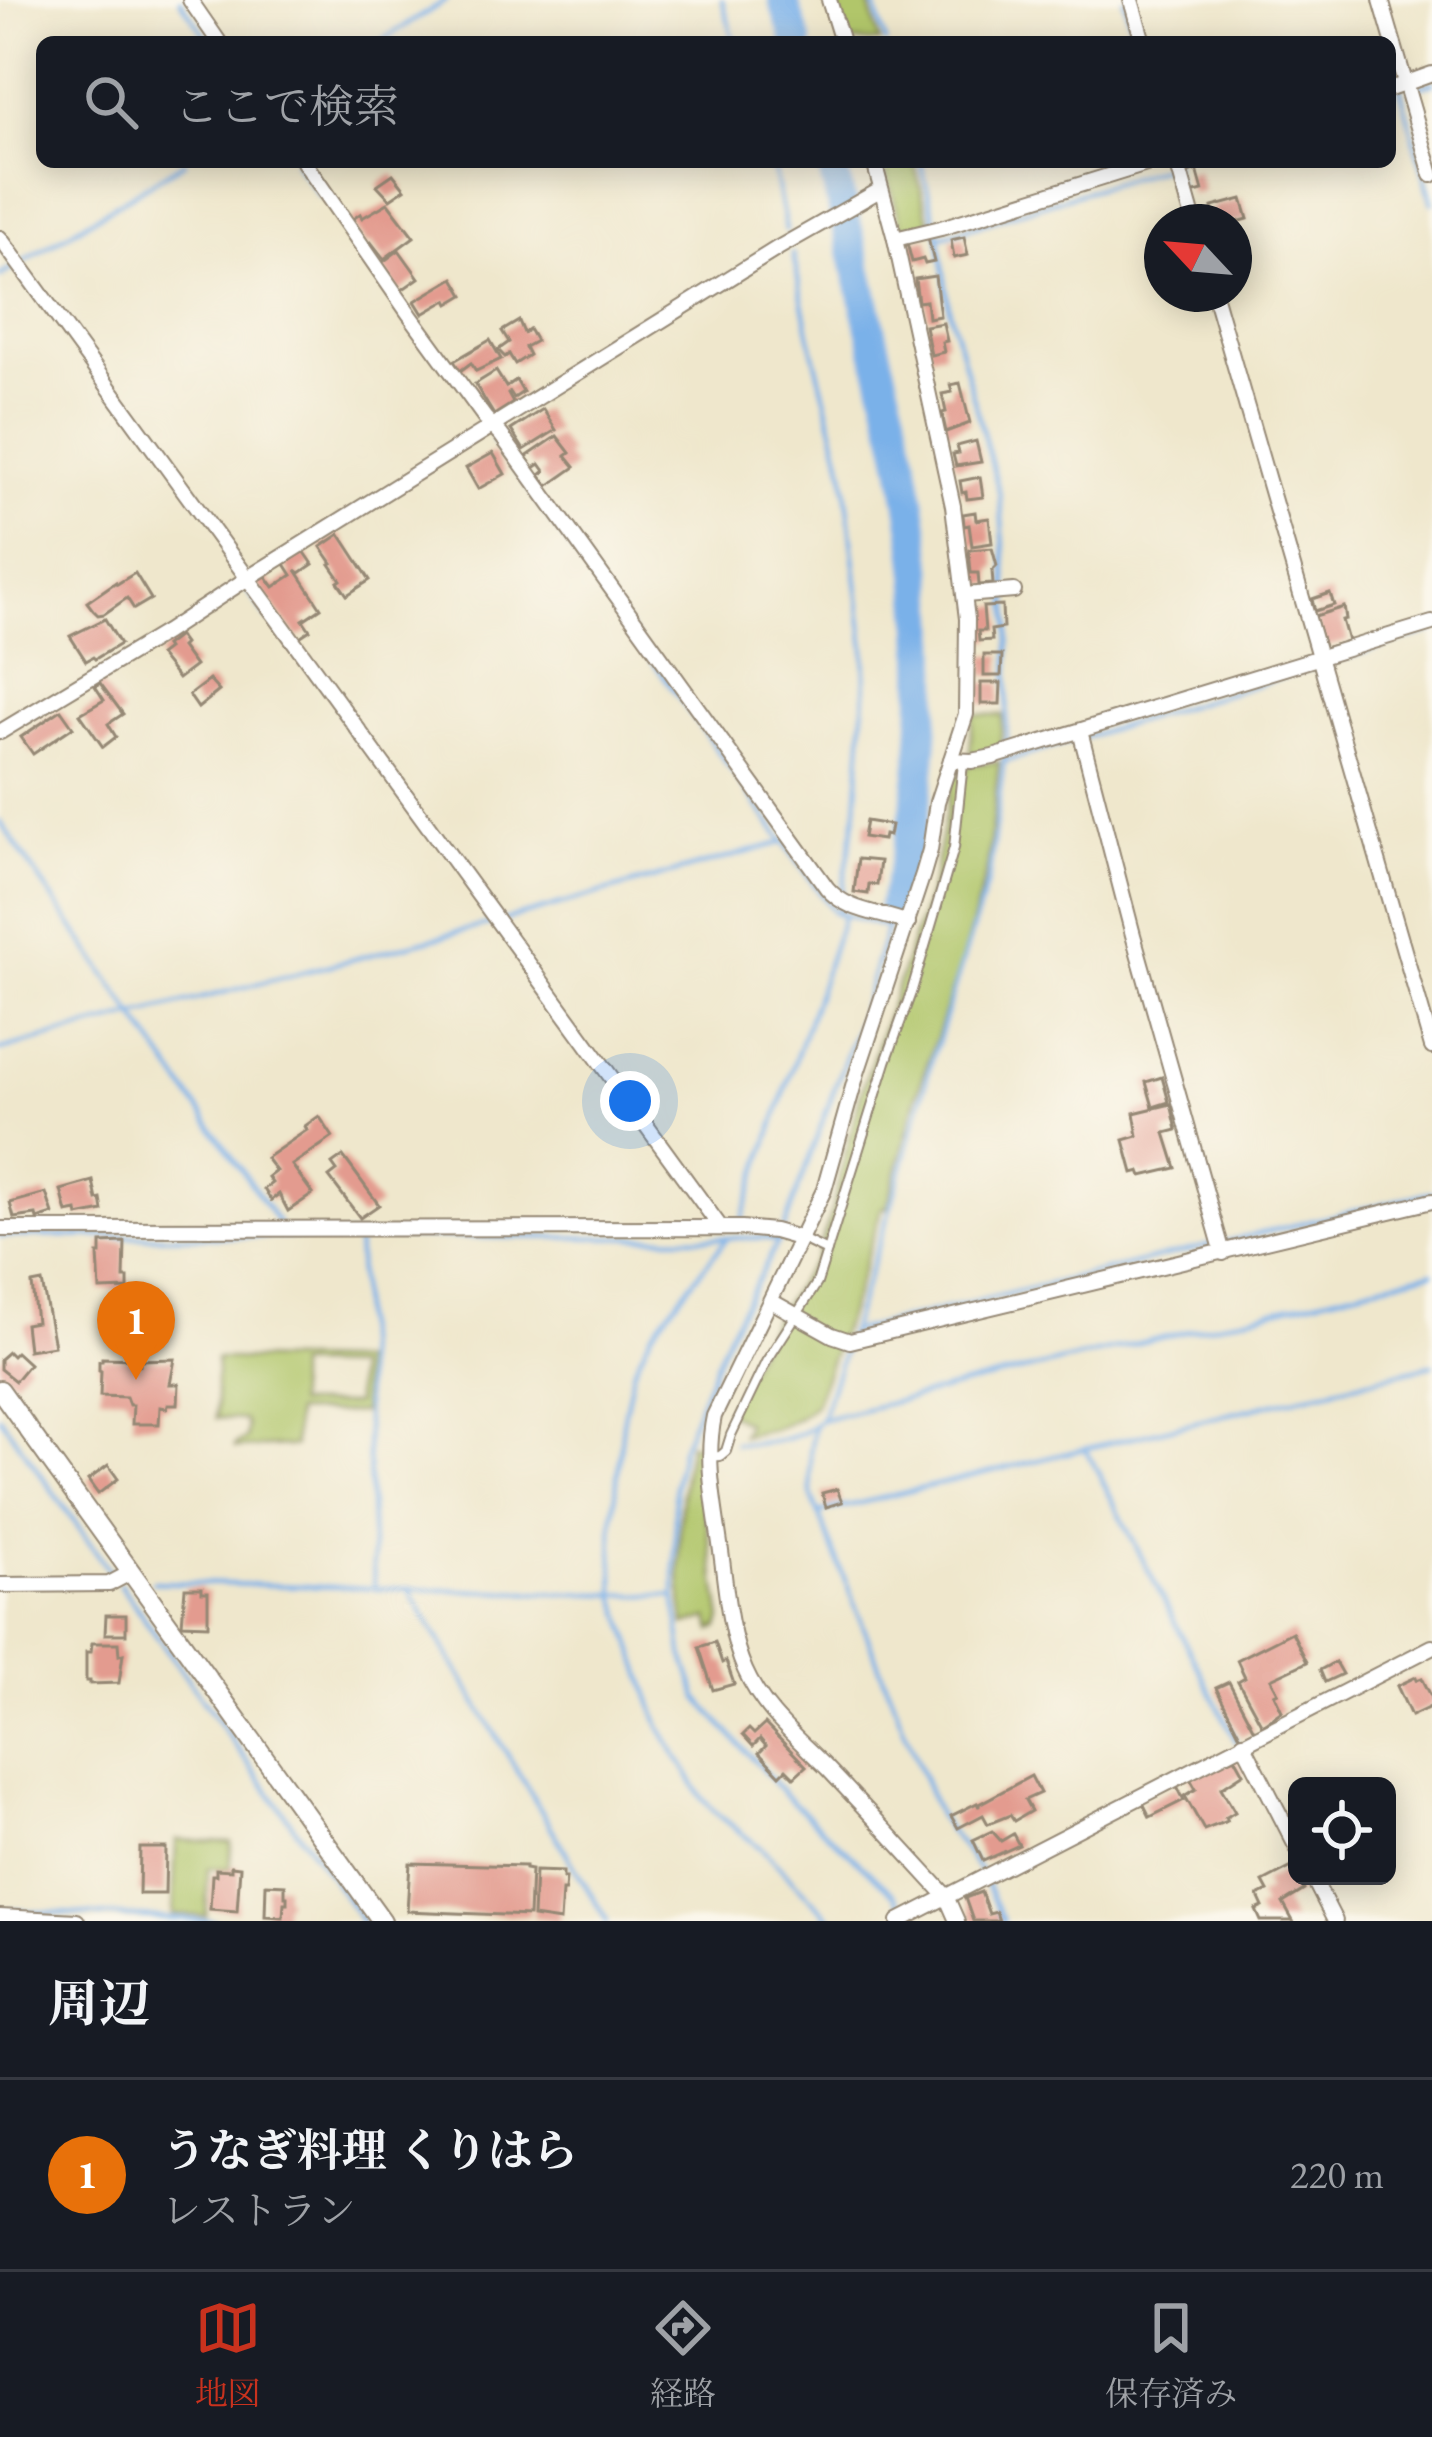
<!DOCTYPE html>
<html lang="ja">
<meta charset="utf-8">
<style>
:root{--surface:#171b24;--page:#20242c;--text:#f1f3f6;--muted:#9ea1a6;--line:#363941;--accent:#c8321e}
body{margin:0;font-family:"EB Garamond","Noto Serif JP",serif;background:var(--page);color:var(--text)}
.controls{position:absolute;right:36px;bottom:36px;display:grid;overflow:hidden;border-radius:18px;box-shadow:0 6px 30px #0003}
.controls button{width:108px;height:108px;display:grid;place-items:center;padding:0;border:0;border-bottom:3px solid var(--line);background:var(--surface);color:var(--text);font:60px sans-serif}
.compass{position:absolute;left:1144px;top:204px;width:108px;height:108px;border-radius:50%;background:var(--surface);box-shadow:0 6px 30px #0003;rotate:296deg}
.you{position:absolute;left:630px;top:1101px;width:42px;height:42px;margin:-30px;border:9px solid #fff;border-radius:50%;background:#1a73e8;box-shadow:0 0 0 18px #1a73e833}
.badge{display:grid;place-items:center;width:78px;height:78px;border-radius:50%;background:var(--accent);color:#fff;font-size:39px;font-weight:700}
.pin{position:absolute;translate:-50% -99px;filter:drop-shadow(0 3px 6px #0008)}
.pin::after{content:'';position:absolute;top:63px;width:42px;height:36px;background:inherit;clip-path:polygon(0 0,100% 0,50% 100%)}
.list{margin:0;padding:0;list-style:none}
h2{display:flex;justify-content:space-between;align-items:center;height:156px;margin:0;padding:0 48px;font-size:51px}
h2 small{font-size:39px;font-weight:400;color:var(--muted)}
.list li{display:grid;grid-template-columns:78px 1fr auto;gap:36px;align-items:center;box-sizing:border-box;height:192px;padding:0 48px;border-top:3px solid var(--line)}
.list b{display:block;font-size:45px;white-space:nowrap}
.list p{margin:0;font-size:39px;white-space:nowrap;color:var(--muted)}
.list em{font-size:39px;font-style:normal;color:var(--muted)}
.icon{flex:none;width:66px;height:66px;fill:none;stroke:currentColor;stroke-width:2;stroke-linecap:round;stroke-linejoin:round}
.map{position:relative;flex:none;width:1432px;height:1921px;overflow:hidden}
.search{position:absolute;background:var(--surface);box-shadow:0 6px 30px #0003;left:36px;right:36px;top:36px;height:132px;display:flex;align-items:center;gap:30px;box-sizing:border-box;padding:0 42px;border-radius:18px;color:var(--muted);font-size:45px}
.sheet{height:348px;background:var(--surface)}
nav{display:flex;justify-content:space-around;align-items:center;box-sizing:border-box;height:168px;border-top:3px solid var(--line);background:var(--surface);font-size:33px;color:var(--muted)}
nav a{display:grid;justify-items:center;gap:6px}
nav .on{color:var(--accent)}
.map>svg:first-child{display:block}
.green{fill:#b1c66b;stroke:#767844;stroke-width:3;fill-rule:evenodd}
.lines{fill:none;stroke-linecap:round;stroke-linejoin:round}
.stream{stroke:#7ab1e9;stroke-width:4.5}
.river{stroke:#7ab1e9;stroke-width:30}
.building{fill:#e39b8f}
.service-casing{stroke:#958875;stroke-width:12}
.minor-casing{stroke:#958875;stroke-width:18}
.tertiary-casing{stroke:#958875;stroke-width:22}
.service{stroke:#fff;stroke-width:8}
.minor{stroke:#fff;stroke-width:14}
.tertiary{stroke:#fff;stroke-width:18}
</style>
<div class="map">
<svg width="1432" height="1921" viewBox="0 0 1432 1921">
<rect width="100%" height="100%" fill="#fbf7ec"/>
<filter id="ink" filterUnits="userSpaceOnUse"><feTurbulence type="fractalNoise" baseFrequency=".00833" numOctaves="2"/><feDisplacementMap in="SourceGraphic" scale="24" xChannelSelector="R" yChannelSelector="G"/><feConvolveMatrix kernelMatrix="1 2 1 2 8 2 1 2 1" color-interpolation-filters="sRGB"/></filter>
<filter id="wash" filterUnits="userSpaceOnUse"><feTurbulence type="fractalNoise" baseFrequency=".004" numOctaves="4" result="noise"/><feDisplacementMap in="SourceGraphic" scale="48" xChannelSelector="R" yChannelSelector="G"/><feGaussianBlur stdDeviation="2.7" result="paint"/><feColorMatrix in="noise" values="0 0 0 0 0 0 0 0 0 0 0 0 0 0 0 0 0 1.4 0 .05"/><feComposite in="paint" operator="in"/></filter>
<g filter="url(#wash)">
<rect width="100%" height="100%" fill="#efe7cc"/>
<g class="green">
<polygon points="835,0 868,0 880,42 848,42"/>
<polygon points="883,162 914,162 930,225 902,228"/>
<polygon points="973,714 1003,715 1000,749 972,755 970,751"/>
<polygon points="999,762 987,869 963,958 917,1094 887,1208 882,1207 854,1297 815,1404 799,1418 773,1429 742,1435 746,1423 726,1412 773,1320 815,1258 829,1221 861,1093 934,877 953,775 965,775 969,765"/>
<path d="M216,1359L360,1361L363,1413L295,1412L294,1446L235,1448V1445L246,1438L247,1426L244,1420L216,1418ZM296,1366L355,1367V1404H296Z"/>
<path d="M689,1444H699L705,1514L722,1619L719,1627L712,1630L709,1618L685,1625C676,1564 678,1505 689,1444Z"/>
<polygon points="176,1840 231,1842 230,1868 208,1868 206,1916 173,1915"/>
</g>
<g class="lines">
<g class="stream">
<polyline points="180,0 210,42"/>
<polyline points="722,0 735,42"/>
<polyline points="873,0 886,42"/>
<polyline points="1124,0 1136,42"/>
<polyline points="379,42 447,0"/>
<polyline points="1400,88 1432,203"/>
<polyline points="1413,88 1432,83"/>
<polyline points="295,162 320,196"/>
<polyline points="772,162 786,230"/>
<polyline points="1170,163 1177,186"/>
<polyline points="939,237 1174,164"/>
<polyline points="793,254 810,338 844,472 865,649 866,679 857,809 838,915"/>
<polyline points="0,276 185,162"/>
<polyline points="493,440 834,912 886,927"/>
<polyline points="247,589 269,619"/>
<polyline points="1004,762 1432,631"/>
<polyline points="0,822 278,1223"/>
<polyline points="1425,1047 1432,1071"/>
<polyline points="0,1050 494,923 784,842"/>
<polyline points="742,1220 843,917"/>
<polyline points="784,1228 860,1018 892,910"/>
<polyline points="0,1236 766,1238 778,1242"/>
<polyline points="357,1237 374,1585"/>
<polyline points="727,1238 651,1334 633,1371 623,1422 612,1531 615,1595 660,1727 703,1799 716,1813 763,1850 833,1921"/>
<polyline points="780,1238 727,1336 681,1449 675,1486 675,1596 683,1654 698,1697 706,1707 786,1796 896,1896 906,1914"/>
<polyline points="849,1332 1432,1192"/>
<polyline points="0,1417 113,1576"/>
<polyline points="820,1420 1432,1272"/>
<polyline points="814,1427 810,1452 811,1494 939,1817 980,1871 1003,1921"/>
<path d="M735,1444C765,1444 803,1441 822,1417L893,1200L933,1056L989,877L1006,745L1010,624L1000,495L949,308L939,237L921,162"/>
<polyline points="1086,1449 1236,1741"/>
<polyline points="819,1513 1432,1365"/>
<polyline points="153,1582 675,1596"/>
<polyline points="120,1585 362,1921"/>
<polyline points="408,1588 607,1921"/>
<polyline points="1315,1897 1327,1921"/>
<polyline points="0,1910 215,1921"/>
</g>
<g class="river">
<polyline points="783,0 797,42"/>
<path d="M831,162C848,227 863,293 878,358C887,394 897,429 904,465C932,612 936,766 892,910"/>
</g>
</g>
<g id="blocks">
<g class="building">
<polygon points="1197,170 1203,191 1191,194 1185,174"/>
<polygon points="393,174 405,189 390,199 377,185"/>
<polygon points="1242,199 1248,219 1234,223 1198,222 1196,216 1213,212 1212,207"/>
<polygon points="388,203 414,237 384,259 371,242 367,245 350,221 360,214 362,218"/>
<polygon points="964,237 968,255 954,258 951,240"/>
<polygon points="928,238 934,262 925,264 923,259 912,262 907,243"/>
<polygon points="399,250 419,278 399,292 380,264"/>
<polygon points="935,276 940,316 928,318 926,301 918,302 915,279"/>
<polygon points="454,278 464,295 449,304 447,300 423,314 415,301"/>
<polygon points="519,321 524,333 529,329 536,341 525,347 529,355 515,364 509,354 505,357 498,350 509,342 502,331"/>
<polygon points="943,323 947,341 942,342 944,352 931,355 925,326"/>
<polygon points="490,340 501,359 476,371 471,363 460,371 454,361"/>
<polygon points="496,371 506,387 516,380 523,392 514,398 510,392 508,394 513,403 494,415 475,384"/>
<polygon points="960,383 970,423 946,432 942,413 946,412 942,394 952,392 950,385"/>
<polygon points="543,409 556,430 524,450 511,430"/>
<polygon points="557,436 570,453 566,456 575,467 548,486 540,475 545,471 540,464 534,468 526,457"/>
<polygon points="976,441 981,462 956,466 953,454 959,453 957,446"/>
<polygon points="493,453 505,474 478,489 466,468"/>
<polygon points="980,477 983,497 967,499 966,492 962,493 960,481"/>
<polygon points="975,512 976,520 989,518 992,543 972,546 969,525 964,526 963,514"/>
<polygon points="340,534 370,580 347,595 338,582 341,580 330,564 332,563 321,547"/>
<polygon points="992,548 997,566 992,571 993,584 979,585 978,573 971,573 969,550"/>
<polygon points="304,551 313,564 300,573 296,570 321,608 303,620 310,630 298,638 256,582 266,576 274,587 292,575 285,564"/>
<polygon points="135,573 151,599 134,609 127,598 104,614 98,615 93,610 87,602 116,582 117,584"/>
<polygon points="1330,593 1334,605 1315,611 1312,599"/>
<polygon points="1002,606 1003,628 991,630 992,640 979,641 978,631 985,631 983,607"/>
<polygon points="1344,607 1346,619 1342,620 1348,641 1324,648 1315,616"/>
<polygon points="105,619 120,644 95,659 93,657 86,661 70,636"/>
<polygon points="178,636 184,644 181,647 195,666 178,679 159,655 167,649 165,646"/>
<polygon points="984,655 1002,655 1001,676 984,676"/>
<polygon points="209,680 219,691 198,708 189,695"/>
<polygon points="100,683 123,714 108,724 116,737 103,747 80,714 104,700 95,686"/>
<polygon points="981,683 1001,683 1000,704 981,704"/>
<polygon points="61,710 73,727 33,754 21,737"/>
<polygon points="866,821 891,825 889,836 884,835 883,840 863,837"/>
<polygon points="858,859 880,861 877,885 869,884 868,894 854,892"/>
<polygon points="1162,1077 1169,1102 1153,1107 1146,1082"/>
<polygon points="1171,1104 1177,1130 1165,1133 1176,1168 1142,1176 1140,1171 1133,1173 1124,1140 1138,1136 1134,1113"/>
<polygon points="319,1116 333,1137 292,1165 313,1194 288,1211 279,1194 271,1200 264,1189 272,1183 268,1177 276,1171 266,1158 307,1130 305,1126"/>
<polygon points="343,1156 379,1205 360,1218 329,1177 337,1171 332,1164"/>
<polygon points="93,1181 97,1200 101,1199 103,1211 78,1216 77,1211 67,1213 61,1190"/>
<polygon points="46,1193 53,1214 37,1219 36,1215 14,1218 10,1203"/>
<polygon points="125,1242 124,1278 128,1278 128,1289 100,1290 98,1254 101,1254 101,1243"/>
<polygon points="42,1282 54,1346 28,1350 25,1324 36,1322 32,1284"/>
<polygon points="8,1352 12,1356 16,1352 29,1364 15,1381 0,1369 0,1359"/>
<polygon points="102,1358 136,1359 136,1364 140,1365 140,1360 175,1359 170,1384 179,1384 178,1404 168,1404 167,1408 160,1407 159,1424 132,1424 133,1405 129,1405 126,1397 100,1396 101,1371 99,1370 99,1361 102,1361"/>
<polygon points="108,1465 118,1479 98,1494 88,1480"/>
<polygon points="837,1489 842,1502 826,1507 822,1493"/>
<polygon points="185,1588 202,1588 202,1592 208,1592 208,1625 182,1624"/>
<polygon points="106,1615 126,1615 126,1634 105,1634"/>
<polygon points="1292,1632 1307,1662 1271,1679 1278,1692 1274,1694 1282,1711 1262,1725 1238,1681 1245,1677 1237,1660"/>
<polygon points="715,1642 722,1663 726,1661 734,1684 713,1690 699,1647"/>
<polygon points="92,1643 118,1643 119,1655 123,1654 119,1683 90,1684 90,1681 86,1681 86,1652 91,1652"/>
<polygon points="1335,1662 1342,1674 1325,1682 1320,1670"/>
<polygon points="1416,1677 1417,1680 1422,1678 1432,1698 1432,1706 1411,1716 1397,1686"/>
<polygon points="1229,1682 1254,1730 1241,1737 1216,1688"/>
<polygon points="765,1724 806,1766 794,1777 786,1769 780,1775 759,1753 766,1746 760,1739 753,1746 743,1735 749,1729 754,1734"/>
<polygon points="1235,1757 1244,1773 1221,1788 1235,1812 1225,1818 1227,1821 1204,1830 1185,1796 1196,1789 1189,1777"/>
<polygon points="1031,1776 1040,1793 1025,1800 1031,1811 1014,1821 1010,1815 988,1824 983,1815 958,1828 951,1816 977,1803 979,1807 979,1804"/>
<polygon points="1177,1786 1184,1800 1150,1817 1143,1803"/>
<polygon points="992,1831 1001,1841 1013,1834 1019,1845 983,1861 973,1840"/>
<polygon points="140,1848 166,1848 165,1894 139,1894"/>
<polygon points="410,1863 525,1866 525,1869 531,1870 529,1916 407,1911"/>
<polygon points="231,1866 240,1867 237,1911 210,1909 212,1875 216,1875 216,1869 231,1870"/>
<polygon points="1292,1867 1306,1886 1303,1887 1304,1890 1283,1903 1293,1921 1261,1921 1256,1910 1263,1907 1258,1896 1268,1891 1263,1882"/>
<polygon points="535,1871 563,1872 563,1878 566,1878 565,1891 562,1891 560,1921 533,1917"/>
<polygon points="266,1884 285,1885 285,1897 287,1897 287,1903 284,1903 283,1917 265,1916"/>
<polygon points="981,1892 989,1914 996,1912 999,1921 973,1921 965,1898"/>
</g>
</g>
</g>
<g filter="url(#ink)">
<use href="#blocks" fill-opacity="0" stroke="#958875" stroke-width="3"/>
<g class="lines">
<defs>
<g id="service">
<polyline points="827,1251 886,1062 912,990 954,848 963,763"/>
<polyline points="711,1457 720,1456 726,1451 731,1435 766,1362 817,1283 827,1251 802,1239"/>
</g>
<g id="minor">
<polyline points="190,0 219,42"/>
<polyline points="829,0 842,42"/>
<polyline points="1131,0 1143,42"/>
<polyline points="1381,0 1432,175"/>
<polyline points="1390,89 1432,74"/>
<path d="M304,162L410,315L485,418L501,435L827,888C847,912 880,912 908,923"/>
<path d="M874,162L895,239L953,506L967,619L966,714L937,802L930,850L923,874L857,1073L824,1190L714,1416C705,1459 714,1501 720,1544C726,1586 728,1631 745,1670C763,1711 796,1737 827,1768C867,1810 907,1853 946,1896L957,1921"/>
<polyline points="1177,162 1194,222"/>
<polyline points="0,238 721,1228"/>
<polyline points="895,239 941,228 1153,162"/>
<polyline points="1214,294 1432,1047"/>
<polyline points="965,595 1014,591"/>
<polyline points="1080,731 1133,935 1223,1253"/>
<polyline points="0,732 166,632 248,578 778,248 880,190"/>
<polyline points="951,760 972,761 993,757 1432,623"/>
<polyline points="0,1229 742,1228 774,1231 802,1239"/>
<polyline points="771,1301 832,1335 850,1341 1432,1201"/>
<polyline points="0,1585 109,1584 130,1573"/>
<polyline points="1243,1743 1297,1848"/>
<polyline points="1312,1876 1335,1921"/>
<polyline points="0,1917 77,1921"/>
<polyline points="899,1921 1432,1647"/>
</g>
<polyline id="tertiary" points="0,1390 382,1921"/>
</defs>
<use href="#service" class="service-casing"/>
<use href="#minor" class="minor-casing"/>
<use href="#tertiary" class="tertiary-casing"/>
<use href="#service" class="service"/>
<use href="#minor" class="minor"/>
<use href="#tertiary" class="tertiary"/>
</g>
</g>
</svg>
<div class="controls">
<button><svg class="icon" aria-label="locate" viewBox="0 0 24 24"><circle cx="12" cy="12" r="6"/><path d="M12 2v4M12 18v4M2 12h4M18 12h4"/></svg></button>
</div>
<svg class="compass" viewBox="-18 -18 36 36"><path d="M0-13l5 13h-10z" fill="#e53935"/><path d="M0 13l5-13h-10z" fill="#9ea1a6"/></svg>
<div class="you"></div>
<div class="pin badge" style="left:136px;top:1380px;background:#e8710a">1</div>
<div class="search"><svg class="icon" aria-label="search" viewBox="0 0 24 24"><circle cx="10" cy="10" r="6"/><path d="M15 15l6 6"/></svg>ここで検索</div>
</div>
<section class="sheet">
<h2>周辺<small></small></h2>
<ul class="list">
<li><span class="badge" style="background:#e8710a">1</span><div><b>うなぎ料理 くりはら</b><p>レストラン</p></div><em>220 m</em></li>
</ul>
</section>
<nav>
<a class="on"><svg class="icon" aria-label="map" viewBox="0 0 24 24"><path d="M3 6l6-2 6 2 6-2v14l-6 2-6-2-6 2zM9 4v14M15 6v14"/></svg>地図</a>
<a><svg class="icon" aria-label="directions" viewBox="0 0 24 24"><path d="M12 3l9 9-9 9-9-9zM9 14v-3h6M13 9l2 2-2 2"/></svg>経路</a>
<a><svg class="icon" aria-label="saved" viewBox="0 0 24 24"><path d="M7 4h10v16l-5-4-5 4z"/></svg>保存済み</a>
</nav>
